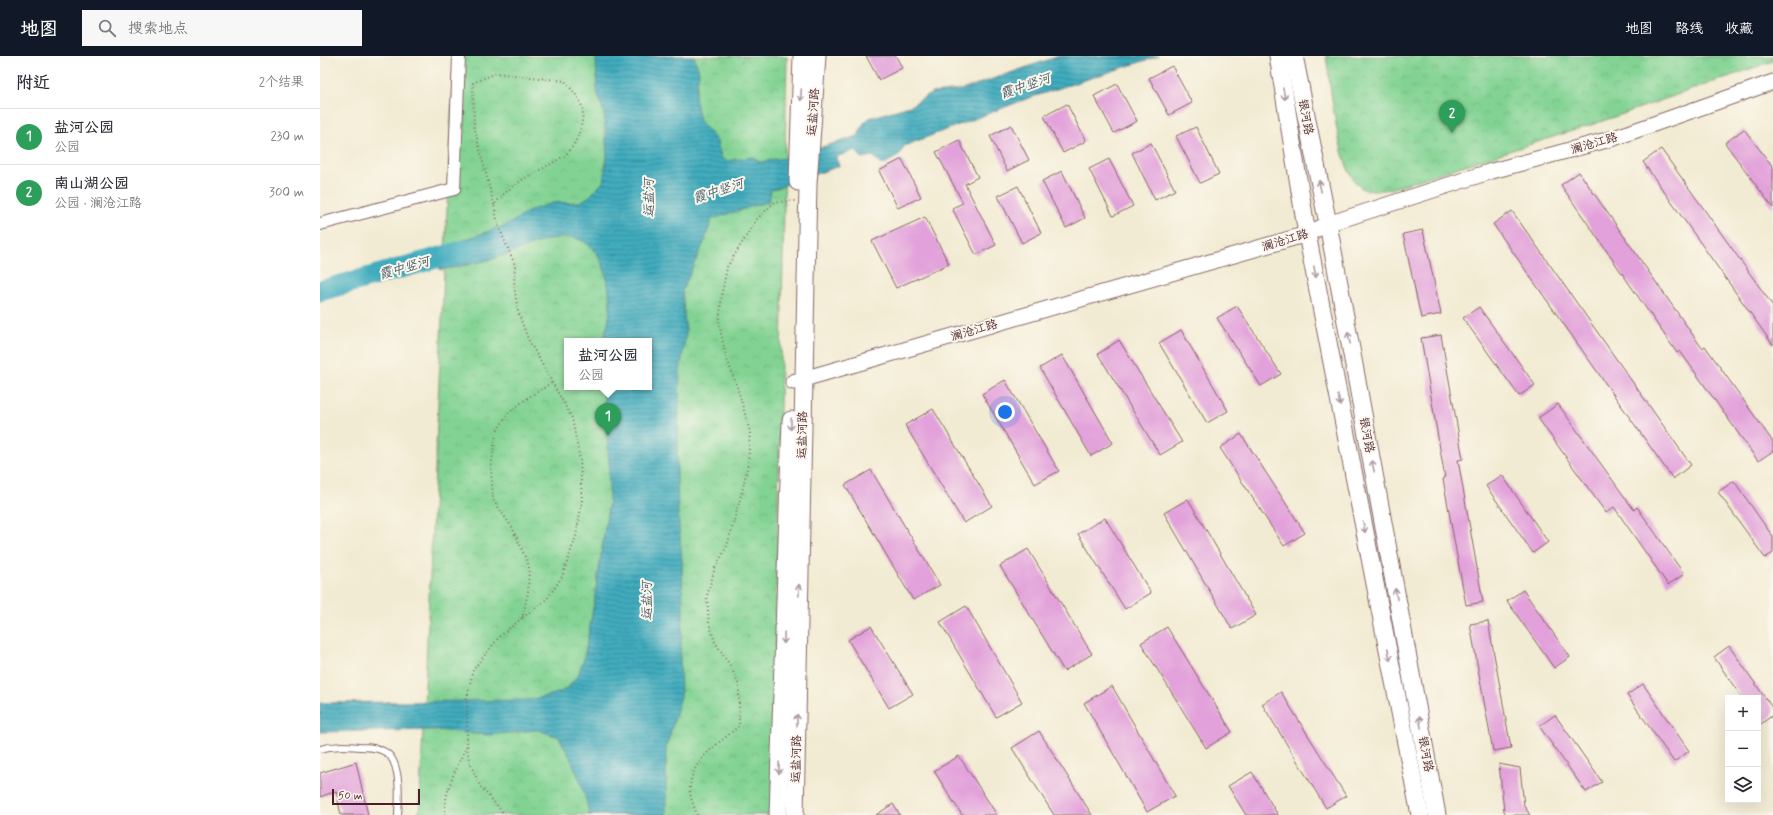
<!DOCTYPE html>
<html lang="zh">
<meta charset="utf-8">
<style>
:root{--surface:#fff;--page:#f7f7f7;--text:#2b2b33;--muted:#7c7c81;--line:#e1e1e2;--accent:#111827}
body{margin:0;font-family:Mynerve,"LXGW WenKai TC",sans-serif;background:var(--page);color:var(--text)}
.controls{position:absolute;right:12px;bottom:12px;display:grid;overflow:hidden;border-radius:0px;box-shadow:0 4px 16px #0002}
.controls button{width:36px;height:36px;display:grid;place-items:center;padding:0;border:0;border-bottom:1px solid var(--line);background:var(--surface);color:var(--text);font:20px sans-serif}
.scale{position:absolute;left:12px;bottom:10px;width:88px;box-sizing:border-box;padding-left:4px;border:2px solid #4a1f2b;border-top:0;font-size:11px;line-height:14px;white-space:nowrap;color:#4a1f2b;-webkit-text-stroke:3px #fbf7ec;paint-order:stroke}
.you{position:absolute;left:685px;top:356px;width:14px;height:14px;margin:-10px;border:3px solid #fff;border-radius:50%;background:#1a73e8;box-shadow:0 0 0 6px #1a73e833}
.badge{display:grid;place-items:center;width:26px;height:26px;border-radius:50%;background:var(--accent);color:#fff;font-size:13px;font-weight:700}
.pin{position:absolute;translate:-50% -33px;filter:drop-shadow(0 1px 2px #0008)}
.pin::after{content:'';position:absolute;top:21px;width:14px;height:12px;background:inherit;clip-path:polygon(0 0,100% 0,50% 100%)}
.popup{position:absolute;left:244px;top:282px;width:88px;height:52px;box-sizing:border-box;display:grid;place-content:center;border-radius:0px;background:var(--surface);filter:drop-shadow(0 1px 3px #0005);font-size:13px;white-space:nowrap;color:var(--muted)}
.popup b{font-size:15px;color:var(--text)}
.popup::after{content:'';position:absolute;left:50%;top:100%;margin-left:-8px;border:8px solid transparent;border-top-color:var(--surface)}
.list{margin:0;padding:0;list-style:none}
h2{display:flex;justify-content:space-between;align-items:center;height:52px;margin:0;padding:0 16px;font-size:17px}
h2 small{font-size:13px;font-weight:400;color:var(--muted)}
.list li{display:grid;grid-template-columns:26px 1fr auto;gap:12px;align-items:center;box-sizing:border-box;height:56px;padding:0 16px;border-top:1px solid var(--line)}
.list b{display:block;font-size:15px;white-space:nowrap}
.list p{margin:0;font-size:13px;white-space:nowrap;color:var(--muted)}
.list em{font-size:13px;font-style:normal;color:var(--muted)}
.icon{flex:none;width:22px;height:22px;fill:none;stroke:currentColor;stroke-width:2;stroke-linecap:round;stroke-linejoin:round}
.map{position:relative;flex:none;width:1453px;height:759px;overflow:hidden}
header{display:flex;align-items:center;gap:24px;box-sizing:border-box;height:56px;padding:0 20px;background:var(--accent);color:#fff}
header strong{font-size:19px}
nav{display:flex;gap:22px;margin-inline-start:auto;font-size:14px}
.search{width:280px;height:36px;background:var(--page);display:flex;align-items:center;gap:10px;box-sizing:border-box;padding:0 14px;border-radius:0px;color:var(--muted);font-size:15px}
main{display:flex}
aside{flex:1;background:var(--surface)}
.map>svg:first-child{display:block}
.park{fill:url(#park-crowns);stroke:#66795f;fill-rule:evenodd}
.water{fill:url(#water-rules);stroke:#446674}
.lines{fill:none;stroke-linecap:round;stroke-linejoin:round}
.river{stroke:#3facbe;stroke-width:21}
.building{fill:#e2a1da}
.service-casing{stroke:#856666;stroke-width:8}
.minor-casing{stroke:#856666;stroke-width:14}
.tertiary-casing{stroke:#856666;stroke-width:17}
.secondary-casing{stroke:#856666;stroke-width:19}
.path{stroke:#856666;stroke-width:2;stroke-dasharray:1 3;stroke-linecap:butt}
.service{stroke:#fff;stroke-width:6}
.minor{stroke:#fff;stroke-width:12}
.tertiary{stroke:#fff;stroke-width:15}
.secondary{stroke:#fff;stroke-width:17}
.oneway{stroke:#ae9aa0}
.labels{text-anchor:middle;stroke-width:4;stroke-linejoin:round;paint-order:stroke}
.street-label{font-size:12px;fill:#4a1f2b;stroke:#fbf7ec}
.water-label{font-size:13px;font-style:italic;fill:#465766;stroke:#fbf7ec}
</style>
<header>
<strong>地图</strong>
<div class="search"><svg class="icon" aria-label="search" viewBox="0 0 24 24"><circle cx="10" cy="10" r="6"/><path d="M15 15l6 6"/></svg>搜索地点</div>
<nav><a>地图</a><a>路线</a><a>收藏</a></nav>
</header>
<main>
<aside>
<h2>附近<small>2个结果</small></h2>
<ul class="list">
<li><span class="badge" style="background:#2e9e5b">1</span><div><b>盐河公园</b><p>公园</p></div><em>230 m</em></li>
<li><span class="badge" style="background:#2e9e5b">2</span><div><b>南山湖公园</b><p>公园 · 澜沧江路</p></div><em>300 m</em></li>
</ul>
</aside>
<div class="map">
<svg width="1453" height="759" viewBox="0 0 1453 759">
<defs>
<pattern id="park-crowns" width="20" height="18" patternUnits="userSpaceOnUse"><rect width="20" height="18" fill="#82d393"/><path d="M2 6a3 3 0 1 1 6 0M12 15a3 3 0 1 1 6 0" fill="none" stroke="#72b57f"/></pattern>
<pattern id="water-rules" width="6" height="5" patternUnits="userSpaceOnUse"><rect width="6" height="5" fill="#3facbe"/><path d="M0 2.5h6" fill="none" stroke="#378b9b"/></pattern>
</defs>
<rect width="100%" height="100%" fill="#fbf7ec"/>
<filter id="ink" filterUnits="userSpaceOnUse"><feTurbulence type="fractalNoise" baseFrequency=".025" numOctaves="2"/><feDisplacementMap in="SourceGraphic" scale="8" xChannelSelector="R" yChannelSelector="G"/><feConvolveMatrix kernelMatrix="1 2 1 2 8 2 1 2 1" color-interpolation-filters="sRGB"/></filter>
<filter id="wash" filterUnits="userSpaceOnUse"><feTurbulence type="fractalNoise" baseFrequency=".012" numOctaves="4" result="noise"/><feDisplacementMap in="SourceGraphic" scale="16" xChannelSelector="R" yChannelSelector="G"/><feGaussianBlur stdDeviation="0.9" result="paint"/><feColorMatrix in="noise" values="0 0 0 0 0 0 0 0 0 0 0 0 0 0 0 0 0 1.4 0 .05"/><feComposite in="paint" operator="in"/></filter>
<g filter="url(#wash)">
<rect width="100%" height="100%" fill="#f2ebd3"/>
<g class="park">
<path d="M134,0H467L452,759H99ZM247,285H329V331H247Z"/>
<path d="M1006,0H1453V5L1277,67L1070,133C1060,134 1048,137 1040,131C1017,112 1011,30 1006,0Z"/>
</g>
<path class="water" d="M276,0H374L379,16L375,42L380,65L396,84L402,103L408,105L433,101L439,106L466,102L538,80L543,68L549,62L590,50L612,37L641,34L739,0H839L706,43L584,90L579,100L562,109L553,100L542,102L535,94L516,101L519,110L451,134L449,145L392,163L385,184L362,235L366,278L360,314L357,413L358,459L362,505L363,559L360,603L361,640L346,692V759H269C265,731 253,706 239,681L218,674L168,679L117,674L0,676V647L209,644L235,638L247,633L258,619L264,603L274,547L289,444V406L283,331H329V285H284C285,273 291,261 290,249C289,221 281,182 247,181C228,180 201,194 182,200C162,207 140,210 120,214L115,194L189,168L211,154L233,147L260,146L270,140L283,126L287,100L284,57L277,35Z"/>
<g class="lines">
<polyline class="river" points="0,235 145,194"/>
</g>
<g id="blocks">
<g class="building">
<polygon points="546,0 576,0 582,12 559,24"/>
<polygon points="852,10 872,47 849,59 829,22"/>
<polygon points="797,28 817,65 794,77 774,40"/>
<polygon points="747,48 766,85 743,97 724,60"/>
<polygon points="691,69 709,104 687,115 670,80"/>
<polygon points="876,71 899,118 880,127 856,80"/>
<polygon points="1424,73 1453,111 1453,152 1405,87"/>
<polygon points="639,84 658,121 645,128 676,189 656,199 632,152 643,147 616,96"/>
<polygon points="831,87 855,134 835,144 812,97"/>
<polygon points="1341,93 1453,250 1453,289 1323,106"/>
<polygon points="582,103 601,141 578,152 559,115"/>
<polygon points="789,103 813,150 793,160 769,113"/>
<polygon points="742,115 765,162 746,172 722,125"/>
<polygon points="1259,116 1382,292 1385,290 1453,386 1453,395 1438,405 1360,295 1357,297 1241,129"/>
<polygon points="698,130 721,177 702,187 678,140"/>
<polygon points="1192,155 1371,409 1353,423 1173,168"/>
<polygon points="605,161 629,208 576,232 552,185"/>
<polygon points="1103,174 1121,258 1101,262 1083,178"/>
<polygon points="917,250 961,318 941,330 897,262"/>
<polygon points="1159,251 1215,329 1199,340 1143,262"/>
<polygon points="861,274 908,355 887,367 839,287"/>
<polygon points="1121,279 1143,403 1138,404 1163,546 1146,549 1123,423 1125,422 1101,282"/>
<polygon points="799,284 862,386 840,399 778,298"/>
<polygon points="742,299 793,387 771,400 720,312"/>
<polygon points="685,324 739,415 715,428 662,338"/>
<polygon points="1238,348 1314,454 1317,451 1364,518 1348,529 1294,451 1286,457 1218,362"/>
<polygon points="613,353 672,450 644,467 585,369"/>
<polygon points="921,378 985,477 964,490 900,392"/>
<polygon points="551,414 620,529 593,544 525,429"/>
<polygon points="1182,419 1228,486 1213,497 1166,430"/>
<polygon points="1414,425 1453,481 1453,497 1445,502 1398,436"/>
<polygon points="868,443 936,559 912,573 844,457"/>
<polygon points="785,462 831,537 805,553 758,478"/>
<polygon points="708,493 772,598 744,615 680,510"/>
<polygon points="1203,534 1250,601 1234,612 1187,545"/>
<polygon points="646,550 702,646 676,661 620,566"/>
<polygon points="1168,565 1191,692 1173,695 1150,568"/>
<polygon points="551,570 593,638 569,652 528,584"/>
<polygon points="847,571 912,676 886,692 821,587"/>
<polygon points="1409,590 1453,653 1453,659 1438,670 1438,642 1422,642 1394,601"/>
<polygon points="1323,628 1369,695 1354,706 1307,639"/>
<polygon points="792,630 855,740 827,756 764,647"/>
<polygon points="961,636 1026,740 1006,752 942,648"/>
<polygon points="1235,659 1282,726 1266,736 1219,670"/>
<polygon points="719,675 772,759 734,759 692,692"/>
<polygon points="639,700 677,759 642,759 614,715"/>
<polygon points="36,706 48,759 21,759 16,735 0,741 0,717"/>
<polygon points="1179,708 1200,712 1204,750 1210,759 1186,759 1184,755"/>
<polygon points="932,716 958,759 926,759 908,730"/>
<polygon points="573,748 580,759 556,759"/>
</g>
</g>
</g>
<g filter="url(#ink)">
<use href="#blocks" fill-opacity="0" stroke="#856666" stroke-width="1"/>
<g class="lines">
<defs>
<path id="service" d="M0,693C13,689 26,690 40,691C49,691 62,692 69,699C81,711 79,743 78,759"/>
<polyline id="minor" points="0,168 134,133 139,0"/>
<polyline id="tertiary" points="473,326 987,178 1008,168 1172,115 1294,82 1453,26"/>
<g id="secondary">
<polyline points="958,0 987,178 1100,759"/>
<polyline points="974,0 1008,168 1117,759"/>
<polyline points="478,126 482,0"/>
<polyline points="458,759 471,364"/>
<polyline points="475,759 488,128 497,0"/>
</g>
</defs>
<use href="#service" class="service-casing"/>
<use href="#minor" class="minor-casing"/>
<use href="#tertiary" class="tertiary-casing"/>
<use href="#secondary" class="secondary-casing"/>
<g class="path">
<path d="M174,149L154,70L153,27L176,17L245,25C250,32 261,43 262,51C265,66 256,94 241,102C214,119 196,122 174,149L178,169L195,209L194,229L198,256L208,283L252,362L260,404L262,446L256,480L242,521L227,543L202,562"/>
<path d="M125,759C124,734 137,711 147,689"/>
<polyline points="185,759 160,730 149,705 147,687 147,642 153,614 179,581 202,562 208,537 209,510 192,471 173,444 171,413 176,377 187,358 206,343 233,326"/>
<path d="M377,759C375,752 370,742 370,735C369,704 399,688 419,670V630L411,611L395,586L389,567L387,540L395,512L407,490L422,436L428,408L430,376L417,330L406,301L399,268L402,237L407,211L437,163L455,146L475,145"/>
</g>
<use href="#service" class="service"/>
<use href="#minor" class="minor"/>
<use href="#tertiary" class="tertiary"/>
<use href="#secondary" class="secondary"/>
</g>
<defs><path id="oneway-shaft" d="M-6 0H5M1.5-3L5.5 0L1.5 3" fill="none" stroke-width="1.6" stroke-linecap="round" stroke-linejoin="round"/></defs>
<g class="oneway">
<use href="#oneway-shaft" transform="translate(964 38) rotate(80)"/>
<use href="#oneway-shaft" transform="translate(481 39) rotate(93)"/>
<use href="#oneway-shaft" transform="translate(1000 130) rotate(-101)"/>
<use href="#oneway-shaft" transform="translate(995 216) rotate(79)"/>
<use href="#oneway-shaft" transform="translate(1029 282) rotate(-101)"/>
<use href="#oneway-shaft" transform="translate(1019 344) rotate(79)"/>
<use href="#oneway-shaft" transform="translate(471 368) rotate(92)"/>
<use href="#oneway-shaft" transform="translate(1053 410) rotate(-101)"/>
<use href="#oneway-shaft" transform="translate(1044 471) rotate(79)"/>
<use href="#oneway-shaft" transform="translate(479 534) rotate(-89)"/>
<use href="#oneway-shaft" transform="translate(1076 538) rotate(-101)"/>
<use href="#oneway-shaft" transform="translate(464 582) rotate(92)"/>
<use href="#oneway-shaft" transform="translate(1069 599) rotate(79)"/>
<use href="#oneway-shaft" transform="translate(477 664) rotate(-89)"/>
<use href="#oneway-shaft" transform="translate(1100 666) rotate(-101)"/>
<use href="#oneway-shaft" transform="translate(459 712) rotate(92)"/>
</g>
</g>
<g class="labels">
<g class="street-label">
<text transform="translate(493 56) rotate(-86)" y="4">运盐河路</text>
<text transform="translate(986 61) rotate(79)" y="4">银河路</text>
<text transform="translate(1274 87) rotate(-16)" y="4">澜沧江路</text>
<text transform="translate(965 184) rotate(-17)" y="4">澜沧江路</text>
<text transform="translate(654 274) rotate(-16)" y="4">澜沧江路</text>
<text transform="translate(482 379) rotate(-89)" y="4">运盐河路</text>
<text transform="translate(1047 379) rotate(79)" y="4">银河路</text>
<text transform="translate(1106 698) rotate(79)" y="4">银河路</text>
<text transform="translate(476 703) rotate(-89)" y="4">运盐河路</text>
</g>
<g class="water-label">
<text transform="translate(705 29) rotate(-19)" y="5">霞中竖河</text>
<text transform="translate(398 134) rotate(-18)" y="5">霞中竖河</text>
<text transform="translate(328 142) rotate(-90)" y="5">运盐河</text>
<text transform="translate(84 211) rotate(-16)" y="5">霞中竖河</text>
<text transform="translate(326 545) rotate(-90)" y="5">运盐河</text>
</g>
</g>
</svg>
<div class="controls">
<button>+</button>
<button>−</button>
<button><svg class="icon" aria-label="layers" viewBox="0 0 24 24"><path d="M12 4l9 5-9 5-9-5zM3 14l9 5 9-5"/></svg></button>
</div>
<div class="scale">50 m</div>
<div class="you"></div>
<div class="pin badge" style="left:288px;top:380px;background:#2e9e5b">1</div>
<div class="popup"><b>盐河公园</b>公园</div>
<div class="pin badge" style="left:1132px;top:77px;background:#2e9e5b">2</div>
</div>
</main>
